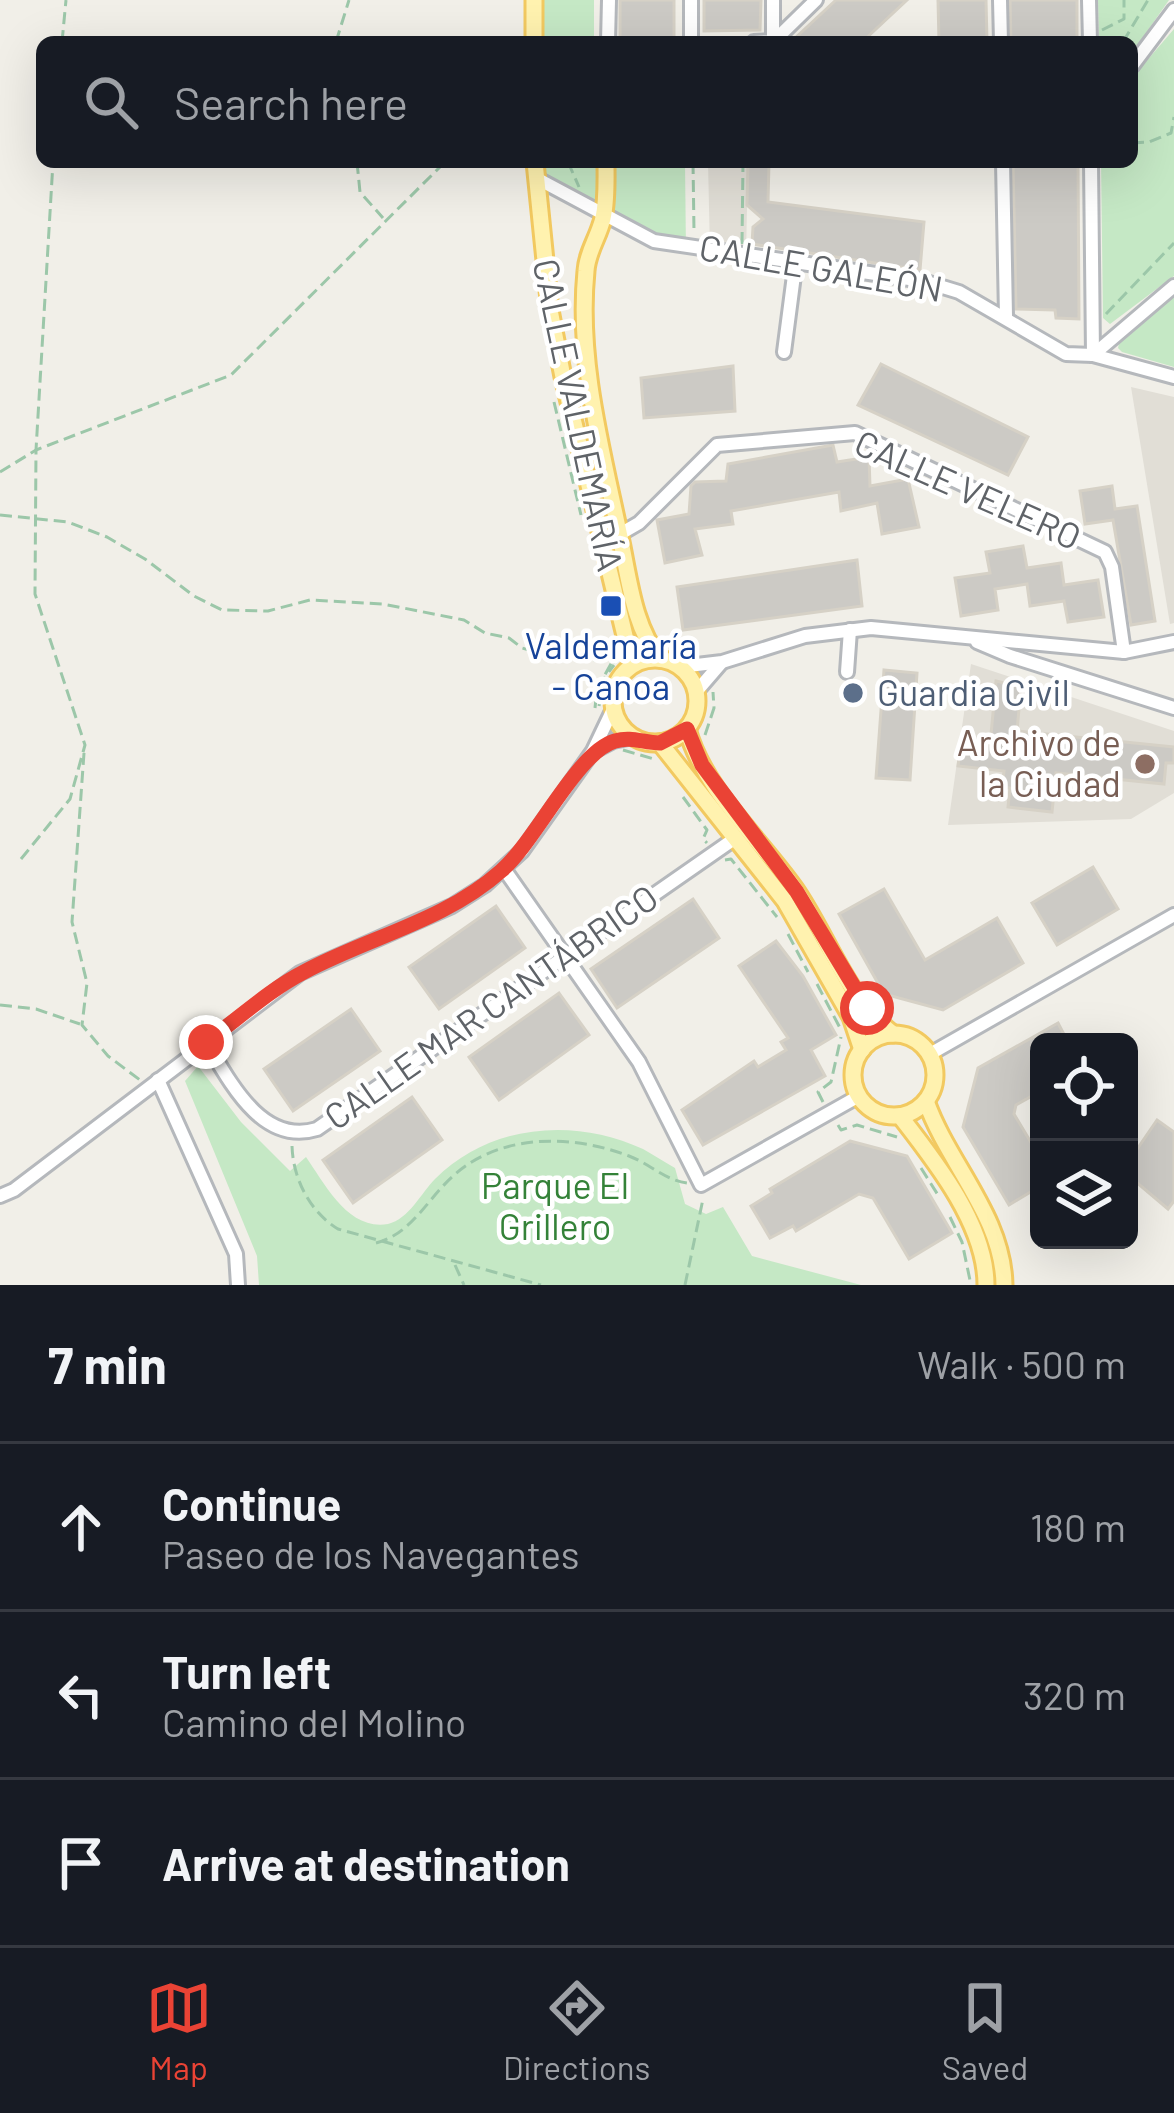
<!DOCTYPE html>
<meta charset="utf-8">
<style>
:root{--surface:#171b24;--page:#20242c;--text:#f1f3f6;--muted:#9ea1a6;--line:#363941;--accent:#ea4335}
body{margin:0;font-family:Barlow,sans-serif;background:var(--page);color:var(--text)}
.controls{position:absolute;right:36px;bottom:36px;display:grid;overflow:hidden;border-radius:18px;box-shadow:0 12px 48px #0002}
.controls button{width:108px;height:108px;display:grid;place-items:center;padding:0;border:0;border-bottom:3px solid var(--line);background:var(--surface);color:var(--text);font:60px sans-serif}
.stop{position:absolute;width:36px;height:36px;margin:-27px;border:9px solid #ea4335;border-radius:50%;background:#fff}
.stop.end{background:#ea4335;border-color:#fff;box-shadow:0 3px 12px #0008}
.list{margin:0;padding:0;list-style:none}
h2{display:flex;justify-content:space-between;align-items:center;height:156px;margin:0;padding:0 48px;font-size:51px}
h2 small{font-size:39px;font-weight:400;color:var(--muted)}
.list li{display:grid;grid-template-columns:78px 1fr auto;gap:36px;align-items:center;box-sizing:border-box;height:168px;padding:0 48px;border-top:3px solid var(--line)}
.list b{display:block;font-size:45px;white-space:nowrap}
.list p{margin:0;font-size:39px;white-space:nowrap;color:var(--muted)}
.list em{font-size:39px;font-style:normal;color:var(--muted)}
.icon{flex:none;width:66px;height:66px;fill:none;stroke:currentColor;stroke-width:2;stroke-linecap:round;stroke-linejoin:round}
.map{position:relative;flex:none;width:1174px;height:1285px;overflow:hidden}
.search{position:absolute;background:var(--surface);box-shadow:0 12px 48px #0002;left:36px;right:36px;top:36px;height:132px;display:flex;align-items:center;gap:30px;box-sizing:border-box;padding:0 42px;border-radius:18px;color:var(--muted);font-size:45px}
.sheet{height:660px;background:var(--surface)}
nav{display:flex;justify-content:space-around;align-items:center;box-sizing:border-box;height:168px;border-top:3px solid var(--line);background:var(--surface);font-size:33px;color:var(--muted)}
nav a{display:grid;justify-items:center;gap:6px}
nav .on{color:var(--accent)}
.map>svg:first-child{display:block}
.education{fill:#e1ded6}
.green{fill:#c5e8c5}
.building{fill:#cccac5;stroke:#d6d1c6;stroke-width:3}
.lines{fill:none;stroke-linecap:round;stroke-linejoin:round}
.minor-casing{stroke:#b5b8bc;stroke-width:18}
.major-casing{stroke:#f2c960;stroke-width:21}
.path{stroke:#9cc7a9;stroke-width:3;stroke-dasharray:12 6;stroke-linecap:butt}
.minor{stroke:#fff;stroke-width:12}
.major{stroke:#fff2af;stroke-width:15}
.route{stroke:#ea4335;stroke-width:15}
.transit-dot{fill:#1a4fb4;stroke:#fff;stroke-width:4.5}
.service-dot{fill:#5c6f8a;stroke:#fff;stroke-width:4.5}
.education-dot{fill:#8d6e63;stroke:#fff;stroke-width:4.5}
.labels{text-anchor:middle;stroke-width:9;stroke-linejoin:round;paint-order:stroke}
.street-label{font-size:36px;fill:#5f6368;stroke:#fff}
.transit-label{font-size:36px;fill:#164399;stroke:#fff}
.service-label{font-size:36px;fill:#4e5e75;stroke:#fff;text-anchor:start}
.education-label{font-size:36px;fill:#785e54;stroke:#fff;text-anchor:end}
.park-label{font-size:36px;fill:#348238;stroke:#fff}
</style>
<div class="map">
<svg width="1174" height="1285" viewBox="0 0 1174 1285">
<rect width="100%" height="100%" fill="#f1efe8"/>
<g class="education">
<polygon points="708,162 748,162 746,255 710,252"/>
<polygon points="1131,387 1174,397 1174,623 1170,624"/>
<polygon points="971,664 1174,731 1174,793 1131,819 948,825"/>
</g>
<g class="green">
<rect x="541" y="0" width="53" height="42"/>
<polygon points="1098,0 1169,0 1132,53 1132,42 1099,42"/>
<polygon points="1174,29 1174,276 1110,324 1103,318 1101,162 1132,162 1132,78"/>
<polygon points="540,162 685,162 686,253 540,174"/>
<polygon points="1174,293 1174,367 1122,352 1118,348 1120,339"/>
<path d="M198,1066L241,1122L290,1171L306,1157C325,1184 348,1231 388,1224C409,1219 421,1193 435,1179C490,1124 574,1117 643,1149C654,1155 664,1162 675,1168L685,1204L706,1214L723,1207L752,1256L861,1285H259L257,1256L185,1081Z"/>
</g>
<g class="building">
<rect x="620" y="0" width="54" height="42"/>
<polygon points="704,0 761,0 760,30 704,31"/>
<polygon points="836,0 907,0 862,42 791,42"/>
<polygon points="938,0 986,0 987,42 939,42"/>
<polygon points="1010,0 1077,0 1077,42 1011,42"/>
<polygon points="748,162 769,162 768,202 924,222 920,270 752,244 753,227 763,219 747,205"/>
<polygon points="1013,162 1078,162 1079,319 1056,318 1055,310 1016,309"/>
<polygon points="881,364 1028,437 1008,475 858,405"/>
<polygon points="733,366 735,411 644,418 641,378"/>
<polygon points="833,445 837,462 869,457 870,486 908,479 919,527 882,534 877,503 841,511 839,492 731,511 733,524 695,529 702,555 665,563 657,520 689,514 691,486 695,482 726,481 728,464"/>
<polygon points="1112,486 1115,509 1137,506 1155,621 1131,625 1113,520 1085,524 1080,491"/>
<polygon points="1023,546 1027,568 1061,563 1064,585 1098,580 1104,617 1068,622 1064,601 1030,606 1027,584 995,589 998,610 961,616 955,578 990,573 986,552"/>
<polygon points="857,560 862,606 683,630 677,587"/>
<polygon points="884,670 917,673 910,780 876,778"/>
<polygon points="996,681 1021,687 1017,731 1174,747 1174,763 1166,763 1164,784 1056,773 1052,812 1008,807 1010,788 1002,787 1004,771 958,766 961,742 990,745"/>
<polygon points="1093,867 1118,909 1057,945 1032,903"/>
<polygon points="884,889 925,960 997,918 1023,963 943,1010 884,994 839,914"/>
<polygon points="693,899 719,938 617,1008 591,969"/>
<polygon points="496,906 525,948 439,1009 409,967"/>
<polygon points="776,941 803,976 836,1035 811,1050 825,1076 703,1145 682,1110 754,1061 758,1067 786,1050 781,1042 788,1038 739,966"/>
<polygon points="559,993 589,1035 499,1100 469,1057"/>
<polygon points="351,1009 380,1051 293,1111 264,1069"/>
<polygon points="1058,1023 1068,1042 1039,1042 1039,1092 1016,1105 1014,1114 1039,1156 1039,1187 1009,1205 963,1127 978,1068"/>
<polygon points="412,1097 442,1140 353,1203 323,1160"/>
<polygon points="1157,1120 1174,1132 1174,1201 1168,1209 1129,1176 1129,1161"/>
<polygon points="850,1141 907,1156 952,1233 909,1259 873,1198 859,1194 796,1231 793,1226 770,1238 751,1206 772,1193 770,1189"/>
</g>
<g class="lines">
<defs>
<g id="minor">
<polyline points="1000,0 1001,42"/>
<polyline points="1089,0 1090,42"/>
<polyline points="774,41 816,0"/>
<polyline points="608,42 609,0"/>
<polyline points="691,42 691,0"/>
<polyline points="754,42 773,41 773,0"/>
<polyline points="1132,66 1174,10"/>
<polyline points="1003,162 1006,316"/>
<polyline points="1091,162 1093,355"/>
<polyline points="536,178 654,241 923,281 959,292 1066,354 1093,355 1174,377"/>
<polyline points="784,352 796,260"/>
<polyline points="1093,355 1174,286"/>
<polyline points="620,534 639,523 717,445 855,433 1105,552 1112,567 1124,652"/>
<polyline points="977,642 1010,656 1174,708"/>
<polyline points="680,667 722,662 805,636 871,628 1124,652 1174,642"/>
<polyline points="847,672 850,630"/>
<polyline points="696,692 721,663"/>
<polyline points="594,751 613,741 633,737"/>
<polyline points="504,869 639,1062 701,1185 859,1096"/>
<path d="M206,1042C230,1082 262,1146 317,1129L734,839"/>
<polyline points="930,1054 1174,915"/>
<polyline points="158,1080 236,1254 238,1285"/>
<polyline points="0,1196 14,1190 300,973 452,906 485,885 522,851 593,751 614,707"/>
</g>
<g id="major">
<polyline points="534,42 534,0"/>
<polyline points="535,162 550,310 563,377 632,665"/>
<path d="M606,162C606,180 607,200 603,218C599,236 587,252 586,271C577,360 602,451 620,537C629,578 633,626 660,659"/>
<circle cx="655" cy="701" r="42"/>
<path d="M687,729C704,790 759,838 795,889C827,935 847,999 893,1034"/>
<polyline points="660,743 785,901 851,1017 862,1050"/>
<circle cx="894" cy="1075" r="41"/>
<path d="M926,1101C948,1164 1003,1216 1004,1285"/>
<path d="M900,1116C935,1161 986,1225 986,1285"/>
</g>
</defs>
<use href="#minor" class="minor-casing"/>
<use href="#major" class="major-casing"/>
<g class="path">
<polyline points="1102,30 1124,19 1124,0"/>
<polyline points="62,42 66,0"/>
<polyline points="336,42 349,0"/>
<polyline points="1123,42 1148,0"/>
<polyline points="1132,143 1149,142 1171,133 1174,117"/>
<polyline points="357,162 360,192 383,218"/>
<polyline points="568,162 579,187"/>
<polyline points="693,162 694,232"/>
<polyline points="742,244 743,162"/>
<polyline points="1106,314 1174,243"/>
<polyline points="554,402 581,515"/>
<polyline points="0,472 36,450 231,375 445,162"/>
<polyline points="0,515 68,522 107,537 145,559 194,596 222,610 268,611 310,600 383,604 464,620 485,633 509,638 522,648 546,655 615,662"/>
<polyline points="599,706 605,677 614,665"/>
<polyline points="595,708 597,689 612,662"/>
<polyline points="705,735 714,708 713,692"/>
<polyline points="623,750 654,759"/>
<polyline points="84,753 72,922 87,983 82,1025 108,1056 140,1080"/>
<polyline points="683,797 707,830 703,839 707,843"/>
<polyline points="21,859 70,799 85,745 35,594 36,450 53,162"/>
<polyline points="725,860 731,859 777,917"/>
<polyline points="788,934 808,972"/>
<polyline points="817,984 840,1028"/>
<polyline points="0,1005 36,1009 80,1024"/>
<polyline points="823,1102 818,1092 831,1082 841,1037"/>
<polyline points="838,1125 841,1130 857,1125 897,1137"/>
<path d="M292,1146C293,1179 310,1212 338,1229L541,1285"/>
<polyline points="921,1168 938,1195"/>
<polyline points="950,1217 962,1242 971,1285"/>
<path d="M376,1243C411,1234 426,1201 452,1177C499,1133 572,1134 629,1156C650,1164 665,1180 687,1183"/>
<polyline points="455,1265 464,1285"/>
<polyline points="685,1285 703,1199"/>
</g>
<use href="#minor" class="minor"/>
<use href="#major" class="major"/>
</g>
<g class="lines">
<path class="route" d="M206,1042C238,1019 269,990 304,972C369,937 445,921 501,871C536,841 577,752 615,741C632,736 643,743 660,743L687,729L702,765L797,892L867,1008"/>
</g>
<rect class="transit-dot" x="599" y="594" width="24" height="24" rx="6"/>
<circle class="service-dot" cx="853" cy="693" r="12"/>
<circle class="education-dot" cx="1145" cy="764" r="12"/>
<g class="labels">
<g class="street-label">
<text transform="translate(821 268) rotate(10)" y="13">CALLE GALEÓN</text>
<text transform="translate(578 415) rotate(78)" y="13">CALLE VALDEMARÍA</text>
<text transform="translate(968 490) rotate(24)" y="13">CALLE VELERO</text>
<text transform="translate(491 1007) rotate(-35)" y="13">CALLE MAR CANTÁBRICO</text>
</g>
<g class="transit-label">
<text x="611" y="659">Valdemaría<tspan x="611" dy="41">- Canoa</tspan></text>
</g>
<g class="service-label">
<text x="877" y="706">Guardia Civil</text>
</g>
<g class="education-label">
<text x="1121" y="756">Archivo de<tspan x="1121" dy="41">la Ciudad</tspan></text>
</g>
<g class="park-label">
<text x="555" y="1199">Parque El<tspan x="555" dy="41">Grillero</tspan></text>
</g>
</g>
</svg>
<div class="controls">
<button><svg class="icon" aria-label="locate" viewBox="0 0 24 24"><circle cx="12" cy="12" r="6"/><path d="M12 2v4M12 18v4M2 12h4M18 12h4"/></svg></button>
<button><svg class="icon" aria-label="layers" viewBox="0 0 24 24"><path d="M12 4l9 5-9 5-9-5zM3 14l9 5 9-5"/></svg></button>
</div>
<div class="stop" style="left:867px;top:1008px"></div>
<div class="stop end" style="left:206px;top:1042px"></div>
<div class="search"><svg class="icon" aria-label="search" viewBox="0 0 24 24"><circle cx="10" cy="10" r="6"/><path d="M15 15l6 6"/></svg>Search here</div>
</div>
<section class="sheet">
<h2>7 min<small>Walk · 500 m</small></h2>
<ul class="list">
<li><svg class="icon" aria-label="ahead" viewBox="0 0 24 24"><path d="M12 20V5M6 11l6-6 6 6"/></svg><div><b>Continue</b><p>Paseo de los Navegantes</p></div><em>180 m</em></li>
<li><svg class="icon" aria-label="left" viewBox="0 0 24 24"><path d="M17 20v-9H6M10 6l-5 5 5 5"/></svg><div><b>Turn left</b><p>Camino del Molino</p></div><em>320 m</em></li>
<li><svg class="icon" aria-label="arrive" viewBox="0 0 24 24"><path d="M6 21V4h12l-3 4 3 4H6"/></svg><div><b>Arrive at destination</b></div></li>
</ul>
</section>
<nav>
<a class="on"><svg class="icon" aria-label="map" viewBox="0 0 24 24"><path d="M3 6l6-2 6 2 6-2v14l-6 2-6-2-6 2zM9 4v14M15 6v14"/></svg>Map</a>
<a><svg class="icon" aria-label="directions" viewBox="0 0 24 24"><path d="M12 3l9 9-9 9-9-9zM9 14v-3h6M13 9l2 2-2 2"/></svg>Directions</a>
<a><svg class="icon" aria-label="saved" viewBox="0 0 24 24"><path d="M7 4h10v16l-5-4-5 4z"/></svg>Saved</a>
</nav>
